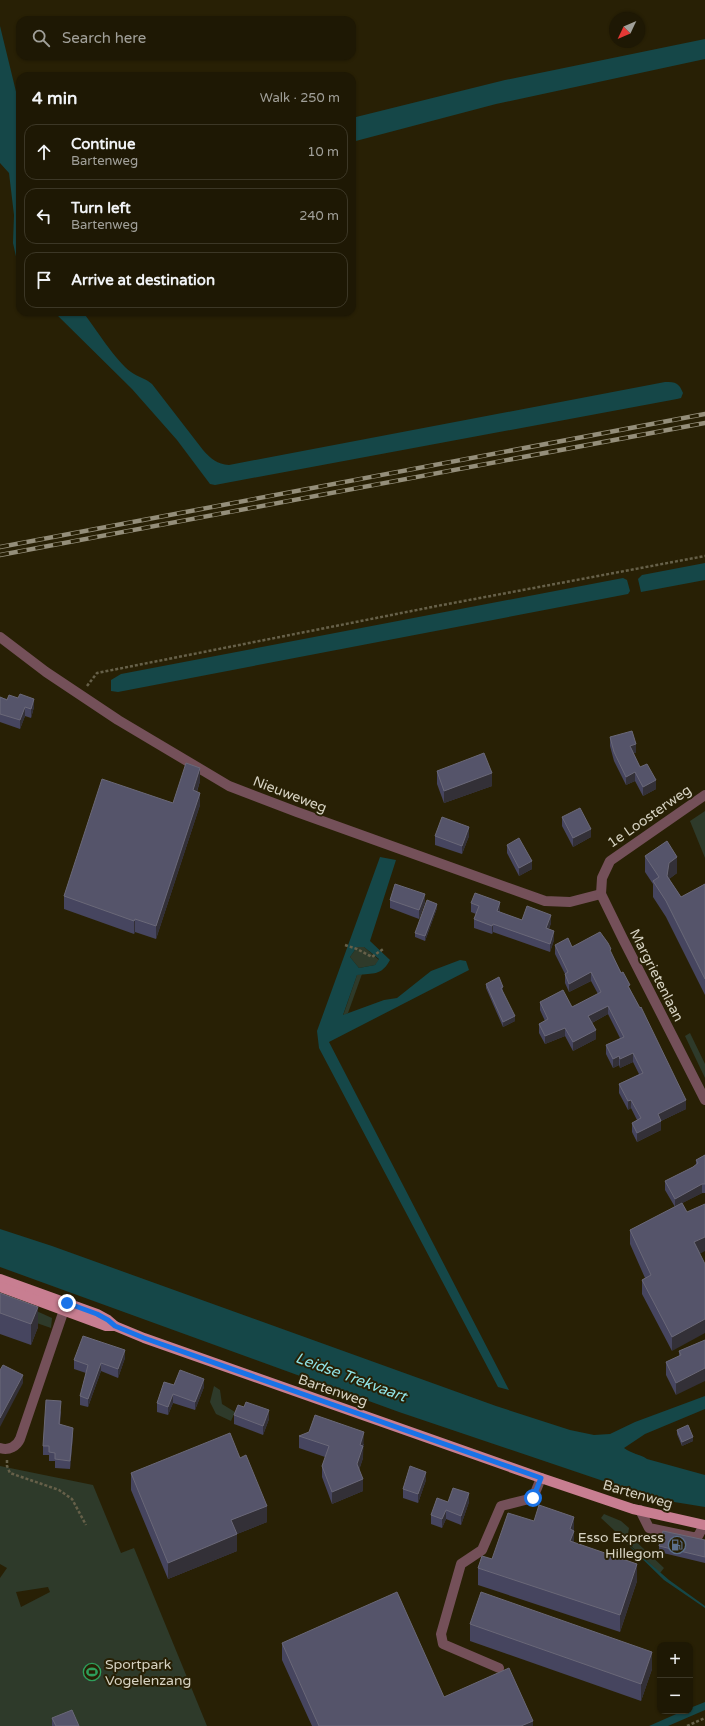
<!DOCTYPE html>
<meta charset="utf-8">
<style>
:root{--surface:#1e1804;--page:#26210e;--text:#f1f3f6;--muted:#a1a09a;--line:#3c3726}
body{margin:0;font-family:"Varela Round",sans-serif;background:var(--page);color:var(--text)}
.controls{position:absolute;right:12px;bottom:12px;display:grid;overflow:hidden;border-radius:8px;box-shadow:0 1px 3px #0004}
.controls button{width:36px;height:36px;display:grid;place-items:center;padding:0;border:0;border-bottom:1px solid var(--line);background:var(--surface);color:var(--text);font:20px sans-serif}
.compass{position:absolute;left:609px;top:12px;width:36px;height:36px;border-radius:50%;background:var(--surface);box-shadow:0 1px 3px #0004;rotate:226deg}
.stop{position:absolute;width:12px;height:12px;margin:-9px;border:3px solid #1a73e8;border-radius:50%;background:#fff}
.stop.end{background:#1a73e8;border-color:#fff;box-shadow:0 1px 4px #0008}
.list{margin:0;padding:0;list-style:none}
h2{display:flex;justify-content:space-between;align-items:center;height:52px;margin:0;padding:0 16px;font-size:17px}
h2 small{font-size:13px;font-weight:400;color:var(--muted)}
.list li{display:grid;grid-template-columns:26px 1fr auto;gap:12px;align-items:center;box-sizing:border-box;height:56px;margin:0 8px 8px;padding:0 8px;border:1px solid var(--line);border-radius:12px}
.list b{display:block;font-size:15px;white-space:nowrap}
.list p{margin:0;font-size:13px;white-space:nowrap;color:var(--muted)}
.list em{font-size:13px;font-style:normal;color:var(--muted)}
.icon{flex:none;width:22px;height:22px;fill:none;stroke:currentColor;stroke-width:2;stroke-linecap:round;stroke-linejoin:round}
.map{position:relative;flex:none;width:705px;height:1726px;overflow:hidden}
.search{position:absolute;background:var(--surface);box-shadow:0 1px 3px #0004;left:16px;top:16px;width:340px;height:44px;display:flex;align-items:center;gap:10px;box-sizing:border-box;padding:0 14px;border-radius:12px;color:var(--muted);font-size:15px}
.panel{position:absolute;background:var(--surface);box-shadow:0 1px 3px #0004;left:16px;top:72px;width:340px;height:244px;border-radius:12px}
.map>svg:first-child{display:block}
.green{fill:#2e3a2a;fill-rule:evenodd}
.water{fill:#154748;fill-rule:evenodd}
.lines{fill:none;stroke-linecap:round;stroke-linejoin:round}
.path{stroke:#666049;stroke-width:2.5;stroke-dasharray:3 2;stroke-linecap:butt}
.minor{stroke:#745059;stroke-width:10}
.major{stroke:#c87e91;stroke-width:10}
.rail-casing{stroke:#948e7a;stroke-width:4.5}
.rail{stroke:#282005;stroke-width:3;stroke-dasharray:9;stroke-linecap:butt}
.wall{fill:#46455f}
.shaded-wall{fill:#333037}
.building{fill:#55546a;stroke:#6a6878}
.route{stroke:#1a73e8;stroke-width:5}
.labels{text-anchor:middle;stroke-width:4;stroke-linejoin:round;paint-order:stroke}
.street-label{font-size:14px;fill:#d6d2c2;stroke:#282005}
.poi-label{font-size:14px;fill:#d6d2c2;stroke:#282005;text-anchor:end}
.water-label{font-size:15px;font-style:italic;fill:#90e4e7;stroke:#282005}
</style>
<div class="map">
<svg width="705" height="1726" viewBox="0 0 705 1726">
<rect width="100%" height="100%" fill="#282005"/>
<g class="green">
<polygon points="705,811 705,858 690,821"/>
<polygon points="357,947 364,947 379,960 375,965 359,968 350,957"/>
<polygon points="650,954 668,991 660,992 644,959"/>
<polygon points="362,974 348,1013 343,1016 357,975"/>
<polygon points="690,1033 705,1064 705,1078 685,1036"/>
<polygon points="32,1309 52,1318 51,1328 28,1320"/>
<polygon points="214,1386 220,1390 222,1404 235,1412 231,1421 216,1414 210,1402"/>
<path d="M0,1466L93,1485L121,1553L134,1548L207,1726H0V1578L7,1568L0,1564ZM48,1587L50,1592L21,1607L16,1592Z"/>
<polygon points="604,1514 621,1521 629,1528 628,1534 664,1568 660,1573 601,1518"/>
</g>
<g class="water">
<polygon points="0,26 20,108 20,265 17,261 13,243 14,215 9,173 0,163"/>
<polygon points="705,39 705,59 496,104 352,142 352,118 505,80"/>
<path d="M54,312H83C95,328 116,361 131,372C138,377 145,378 152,384L203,450C211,459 217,464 229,465L665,382C676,382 679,383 683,393L681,398L677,399L215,485L210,484L177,440L132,389Z"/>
<polygon points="705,563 705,580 641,592 638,579 642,575"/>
<polygon points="623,578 627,580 630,591 628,594 118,692 111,691 111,680 121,674"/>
<path d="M380,857L396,860L370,941L390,960C381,976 374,973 357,975L343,1015L384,1000L397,998L431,971L460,960L466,961L469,970L329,1042L509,1390L498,1387L319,1048L317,1031ZM357,947H364L379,959L375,965L359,968L350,957Z"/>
<path d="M0,1229L52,1246L496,1406L570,1430L594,1435L610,1434L635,1422L705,1396V1409L645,1434L624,1448C632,1454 640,1454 647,1459L705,1475V1507L662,1500L624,1488L399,1412L0,1267Z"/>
<polygon points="624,1541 669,1580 705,1606 705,1608 664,1580"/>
<polygon points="705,1702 705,1710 668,1726 649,1726 683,1711 690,1711 690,1708"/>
</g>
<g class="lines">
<g class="path">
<polyline points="87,686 97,673 437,606 705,556"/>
<polyline points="345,945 357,949 372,957 383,949"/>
<polyline points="7,1460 7,1466 10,1473 59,1490 72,1499 86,1525"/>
<polyline points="687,1726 705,1718"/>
</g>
<g class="minor">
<polyline points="0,637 46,672 118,720 229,786 297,812 545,901 570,902 601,894"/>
<polyline points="705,795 610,861 602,878 601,894 623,939 705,1100"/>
<path d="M0,1448C9,1451 17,1446 20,1439L66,1304"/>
<polyline points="640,1510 649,1528 697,1538 704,1525"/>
<polyline points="499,1668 443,1644 441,1634 461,1564 482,1550 501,1506 533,1498 541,1478"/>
</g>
<g class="major">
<polyline points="0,1279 97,1314 108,1320 115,1326"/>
<polyline points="0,1287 106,1326 115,1326 144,1338 541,1478 633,1509 705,1525"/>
</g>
<defs>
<g id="rail">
<polyline points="0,547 705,414"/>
<polyline points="0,555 705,423"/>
</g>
</defs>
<use href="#rail" class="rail-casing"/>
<use href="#rail" class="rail"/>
</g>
<g class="wall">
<polygon points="0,697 34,707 31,718 25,716 20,729 0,722"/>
<polygon points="610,737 636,753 633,753 640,767 656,789 643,796 635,781 626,785 614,761 610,746"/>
<polygon points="437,771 492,786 444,803 437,784"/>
<polygon points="200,781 197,792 200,805 156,939 135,932 134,934 64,909 64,896 173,803"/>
<polygon points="562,817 591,837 573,847 562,826"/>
<polygon points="435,836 469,836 462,854 435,845"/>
<polygon points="507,845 532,869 519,876 507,853"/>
<polygon points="645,856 677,873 669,879 681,897 705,884 705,995 666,917 653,897 653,884 645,872"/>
<polygon points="390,900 425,902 419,919 390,908"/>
<polygon points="471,903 500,910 500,912 522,920 551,923 549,929 554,940 550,952 493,932 492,934 474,928 474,919 476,914 471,912"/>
<polygon points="437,908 425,941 415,937 415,933"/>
<polygon points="555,945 572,947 611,953 630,989 686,1109 661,1121 661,1130 637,1142 632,1132 632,1123 637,1120 631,1108 628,1110 619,1093 619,1084 639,1074 633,1062 620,1068 619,1065 613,1068 606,1054 606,1045 620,1038 608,1014 592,1023 596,1039 573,1051 565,1036 545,1044 539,1033 539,1024 545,1021 540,1010 540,1002 572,1007 598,994 591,981 569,992 565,983 565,974 555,954"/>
<polygon points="486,984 503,991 503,992 515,1021 503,1027 486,988"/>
<polygon points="705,1155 705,1193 702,1193 682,1203 700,1254 672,1351 642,1294 642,1280 645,1278 630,1244 630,1230 675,1207 665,1190 665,1181 693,1167 696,1165 696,1160"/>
<polygon points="0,1293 38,1327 31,1345 0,1334"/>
<polygon points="705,1340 676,1395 666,1375 666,1362 679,1356 679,1351"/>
<polygon points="125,1358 118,1378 101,1371 88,1407 80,1405 80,1396 86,1373 74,1369 74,1360"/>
<polygon points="174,1385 204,1387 195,1410 173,1403 168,1415 157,1412 157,1403"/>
<polygon points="61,1410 60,1425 73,1436 70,1469 55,1468 55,1461 49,1461 49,1455 43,1455 43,1446"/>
<polygon points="234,1415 269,1419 263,1435 234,1424"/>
<polygon points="677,1430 693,1441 682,1446 677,1434"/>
<polygon points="299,1436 364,1444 363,1446 363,1458 359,1470 363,1491 332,1504 322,1477 322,1466 325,1457 299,1448"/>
<polygon points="240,1458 267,1522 237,1534 237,1551 168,1579 131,1490 131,1473"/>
<polygon points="426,1480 418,1503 403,1498 403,1489"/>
<polygon points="448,1502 469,1502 461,1525 446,1519 442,1528 431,1524 431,1515"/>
<polygon points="574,1517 574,1543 637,1581 620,1632 478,1585 478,1568 492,1559 534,1521"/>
<polygon points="705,1540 705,1563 659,1552 659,1546"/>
<polygon points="470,1624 652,1669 641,1701 470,1641"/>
<polygon points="282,1643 444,1697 533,1726 312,1726 282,1660"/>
<polygon points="52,1718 79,1726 52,1726"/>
</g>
<g class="shaded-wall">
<polygon points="34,699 34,707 31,718 31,709"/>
<polygon points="25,707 25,716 20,729 20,720"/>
<polygon points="636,744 636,753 630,754 630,746"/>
<polygon points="200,768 200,781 193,803 193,790"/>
<polygon points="635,772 635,781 626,785 626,777"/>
<polygon points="492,773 492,786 444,803 444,791"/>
<polygon points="656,780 656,789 643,796 643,787"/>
<polygon points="200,793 200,805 156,939 156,926"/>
<polygon points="469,827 469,836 462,854 462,846"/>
<polygon points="591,829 591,837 573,847 573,838"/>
<polygon points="677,857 677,873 669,879 667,876 669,863"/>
<polygon points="532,861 532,869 519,876 519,868"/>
<polygon points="425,894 425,902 419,919 419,910"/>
<polygon points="500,902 500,910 497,920 497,911"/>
<polygon points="437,904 437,908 425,941 425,936"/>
<polygon points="551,915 551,923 546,937 546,928"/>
<polygon points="135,919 135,932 134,934 134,921"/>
<polygon points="493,924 493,932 492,934 492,926"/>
<polygon points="554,931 554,940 550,952 550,944"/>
<polygon points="591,972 591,981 569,992 569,984"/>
<polygon points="503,987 503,991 501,992 501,988"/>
<polygon points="608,1006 608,1014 588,1025 588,1016"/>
<polygon points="515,1016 515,1021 503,1027 503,1022"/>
<polygon points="565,1028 565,1036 545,1044 545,1036"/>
<polygon points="596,1030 596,1039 573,1051 573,1042"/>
<polygon points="633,1053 633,1062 620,1068 620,1059"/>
<polygon points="619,1056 619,1065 613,1068 613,1059"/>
<polygon points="631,1100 631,1108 628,1110 628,1101"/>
<polygon points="686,1100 686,1109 661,1121 661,1130 637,1142 637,1133 658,1114"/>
<polygon points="702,1184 702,1193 675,1207 675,1199"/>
<polygon points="705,1237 705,1251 694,1257 694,1242"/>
<polygon points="38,1307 38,1327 31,1345 31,1324"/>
<polygon points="705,1319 705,1333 672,1351 672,1337"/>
<polygon points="125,1350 125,1358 118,1378 118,1369"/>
<polygon points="101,1363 101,1371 88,1407 88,1399"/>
<polygon points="705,1368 705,1381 676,1395 676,1383"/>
<polygon points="23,1375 23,1383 0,1427 0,1418"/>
<polygon points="204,1379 204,1387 195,1410 195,1402"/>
<polygon points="173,1394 173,1403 168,1415 168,1407"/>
<polygon points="269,1410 269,1419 263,1435 263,1426"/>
<polygon points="73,1428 73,1436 70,1469 70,1461"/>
<polygon points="364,1432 363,1458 357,1476 357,1464 360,1445"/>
<polygon points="693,1437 693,1441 682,1446 682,1442"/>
<polygon points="426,1472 426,1480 418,1503 418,1494"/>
<polygon points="363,1479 363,1491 332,1504 332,1492"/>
<polygon points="469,1493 469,1502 461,1525 461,1516"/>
<polygon points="267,1506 267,1522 237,1534 237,1551 168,1579 168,1563 231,1520"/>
<polygon points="446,1510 446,1519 442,1528 442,1519"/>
<polygon points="574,1517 574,1547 570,1558 570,1529"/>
<polygon points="637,1564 637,1581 620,1632 620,1615"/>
<polygon points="652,1652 652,1669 641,1701 641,1684"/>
<polygon points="533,1721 533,1726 521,1726"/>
</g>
<g class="building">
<polygon points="20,694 34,699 31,709 25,707 20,720 0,714 0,697 7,700 9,695 18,698"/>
<polygon points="632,731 636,744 630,746 640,767 647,764 656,780 643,787 635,772 626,777 614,752 610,737"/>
<polygon points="484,753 492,773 444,791 437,771"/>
<polygon points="186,763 200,768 193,790 200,793 156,926 135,919 134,921 64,896 102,779 173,803"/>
<polygon points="580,808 591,829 573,838 562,817"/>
<polygon points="442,817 469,827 462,846 435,836"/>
<polygon points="519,838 532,861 519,868 507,845"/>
<polygon points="667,841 677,857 669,863 667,876 681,897 705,884 705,979 666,901 653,881 659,877 645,856"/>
<polygon points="395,884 425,894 419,910 390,900"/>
<polygon points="475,893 500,902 497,911 522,920 527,906 551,915 546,928 554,931 550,944 493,924 492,926 474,919 479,906 471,903"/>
<polygon points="427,900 437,904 425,936 415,933"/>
<polygon points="600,932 608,943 611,949 610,950 621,973 623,972 630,985 628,986 640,1008 641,1007 686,1100 658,1114 661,1121 637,1133 632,1123 641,1118 631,1100 628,1101 619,1084 643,1073 633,1053 620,1059 619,1056 613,1059 606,1045 624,1037 608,1006 588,1016 596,1030 573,1042 565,1028 545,1036 539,1024 548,1019 540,1002 563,990 572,1007 601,992 591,972 569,984 565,974 568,972 555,945 568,938 572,947"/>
<polygon points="499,977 503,987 501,988 515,1016 503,1022 486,984"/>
<polygon points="705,1155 705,1184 702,1184 675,1199 665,1181 693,1167 698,1163 696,1160"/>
<polygon points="682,1203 687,1212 705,1204 705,1237 694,1242 705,1264 705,1319 672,1337 642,1280 651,1275 630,1230"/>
<polygon points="0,1293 38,1307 31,1324 0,1313"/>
<polygon points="83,1336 125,1350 118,1369 101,1363 88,1399 80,1396 88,1365 74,1360"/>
<polygon points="705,1340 705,1368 676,1383 666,1362 681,1355 679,1351"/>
<polygon points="3,1365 23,1375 0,1418 0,1370"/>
<polygon points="180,1370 204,1379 195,1402 173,1394 168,1407 157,1403 164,1382 174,1385"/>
<polygon points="46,1400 61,1401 59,1424 73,1428 70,1461 55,1459 55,1453 49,1452 49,1446 43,1446"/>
<polygon points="246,1402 269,1410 263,1426 234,1415 238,1405 244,1407"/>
<polygon points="315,1415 364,1432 360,1445 363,1446 357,1464 363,1479 332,1492 322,1466 329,1446 299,1436 309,1432"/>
<polygon points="688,1425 693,1437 682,1442 677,1430"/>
<polygon points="230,1433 240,1458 246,1455 267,1506 231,1520 237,1534 168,1563 131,1473"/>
<polygon points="410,1466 426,1472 418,1494 403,1489"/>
<polygon points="453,1488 469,1493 461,1516 446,1510 442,1519 431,1515 437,1498 448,1502"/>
<polygon points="539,1505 574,1517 570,1529 574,1531 570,1541 637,1564 620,1615 478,1568 482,1556 492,1559 508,1513 534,1521"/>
<polygon points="663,1531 705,1540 705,1557 659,1546"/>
<polygon points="397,1592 444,1697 509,1668 533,1721 521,1726 319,1726 282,1643"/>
<polygon points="481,1592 652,1652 641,1684 470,1624"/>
<polygon points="72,1710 79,1726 56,1726 52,1718"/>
</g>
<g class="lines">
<polyline class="route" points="67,1303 97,1314 108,1320 115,1326 144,1338 541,1478 533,1498"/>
</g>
<defs>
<symbol id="fuel-ring" viewBox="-11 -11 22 22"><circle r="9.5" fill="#282005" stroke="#5c6f8a" stroke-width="1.5"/><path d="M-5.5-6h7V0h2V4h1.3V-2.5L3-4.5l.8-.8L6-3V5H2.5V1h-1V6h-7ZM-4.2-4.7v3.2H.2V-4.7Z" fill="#5c6f8a"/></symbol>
<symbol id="stadium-ring" viewBox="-11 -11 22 22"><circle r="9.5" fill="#282005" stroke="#2e9e5b" stroke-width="1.5"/><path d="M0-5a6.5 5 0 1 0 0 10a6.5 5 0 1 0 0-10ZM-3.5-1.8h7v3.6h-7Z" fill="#2e9e5b"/></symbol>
</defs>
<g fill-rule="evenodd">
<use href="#fuel-ring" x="667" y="1535" width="20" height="20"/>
<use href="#stadium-ring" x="82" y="1662" width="20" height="20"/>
</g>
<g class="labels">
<g class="street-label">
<text transform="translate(290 794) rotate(21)" y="5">Nieuweweg</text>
<text transform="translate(649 816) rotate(-35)" y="5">1e Loosterweg</text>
<text transform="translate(657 975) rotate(63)" y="5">Margrietenlaan</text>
<text transform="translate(333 1390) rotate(19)" y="5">Bartenweg</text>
<text transform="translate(638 1494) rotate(16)" y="5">Bartenweg</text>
</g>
<g class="poi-label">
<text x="664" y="1542">Esso Express<tspan x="664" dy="16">Hillegom</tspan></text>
<text x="105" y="1669" text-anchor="start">Sportpark<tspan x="105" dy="16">Vogelenzang</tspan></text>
</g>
<g class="water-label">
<text transform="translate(351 1377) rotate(20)" y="5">Leidse Trekvaart</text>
</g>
</g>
</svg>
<div class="controls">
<button>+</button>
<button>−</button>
</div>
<svg class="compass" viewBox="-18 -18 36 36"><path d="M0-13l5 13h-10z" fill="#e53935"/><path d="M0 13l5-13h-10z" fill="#a1a09a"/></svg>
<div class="stop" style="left:533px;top:1498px"></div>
<div class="stop end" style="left:67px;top:1303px"></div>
<div class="search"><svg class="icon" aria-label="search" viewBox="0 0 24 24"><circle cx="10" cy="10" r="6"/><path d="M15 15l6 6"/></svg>Search here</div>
<section class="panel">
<h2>4 min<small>Walk · 250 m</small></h2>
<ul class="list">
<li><svg class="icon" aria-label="ahead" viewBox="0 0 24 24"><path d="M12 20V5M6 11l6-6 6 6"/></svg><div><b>Continue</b><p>Bartenweg</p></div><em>10 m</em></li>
<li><svg class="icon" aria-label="left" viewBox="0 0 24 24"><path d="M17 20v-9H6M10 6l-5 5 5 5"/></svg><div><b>Turn left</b><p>Bartenweg</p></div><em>240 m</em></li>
<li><svg class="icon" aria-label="arrive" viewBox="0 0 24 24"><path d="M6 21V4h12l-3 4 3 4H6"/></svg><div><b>Arrive at destination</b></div></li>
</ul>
</section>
</div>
